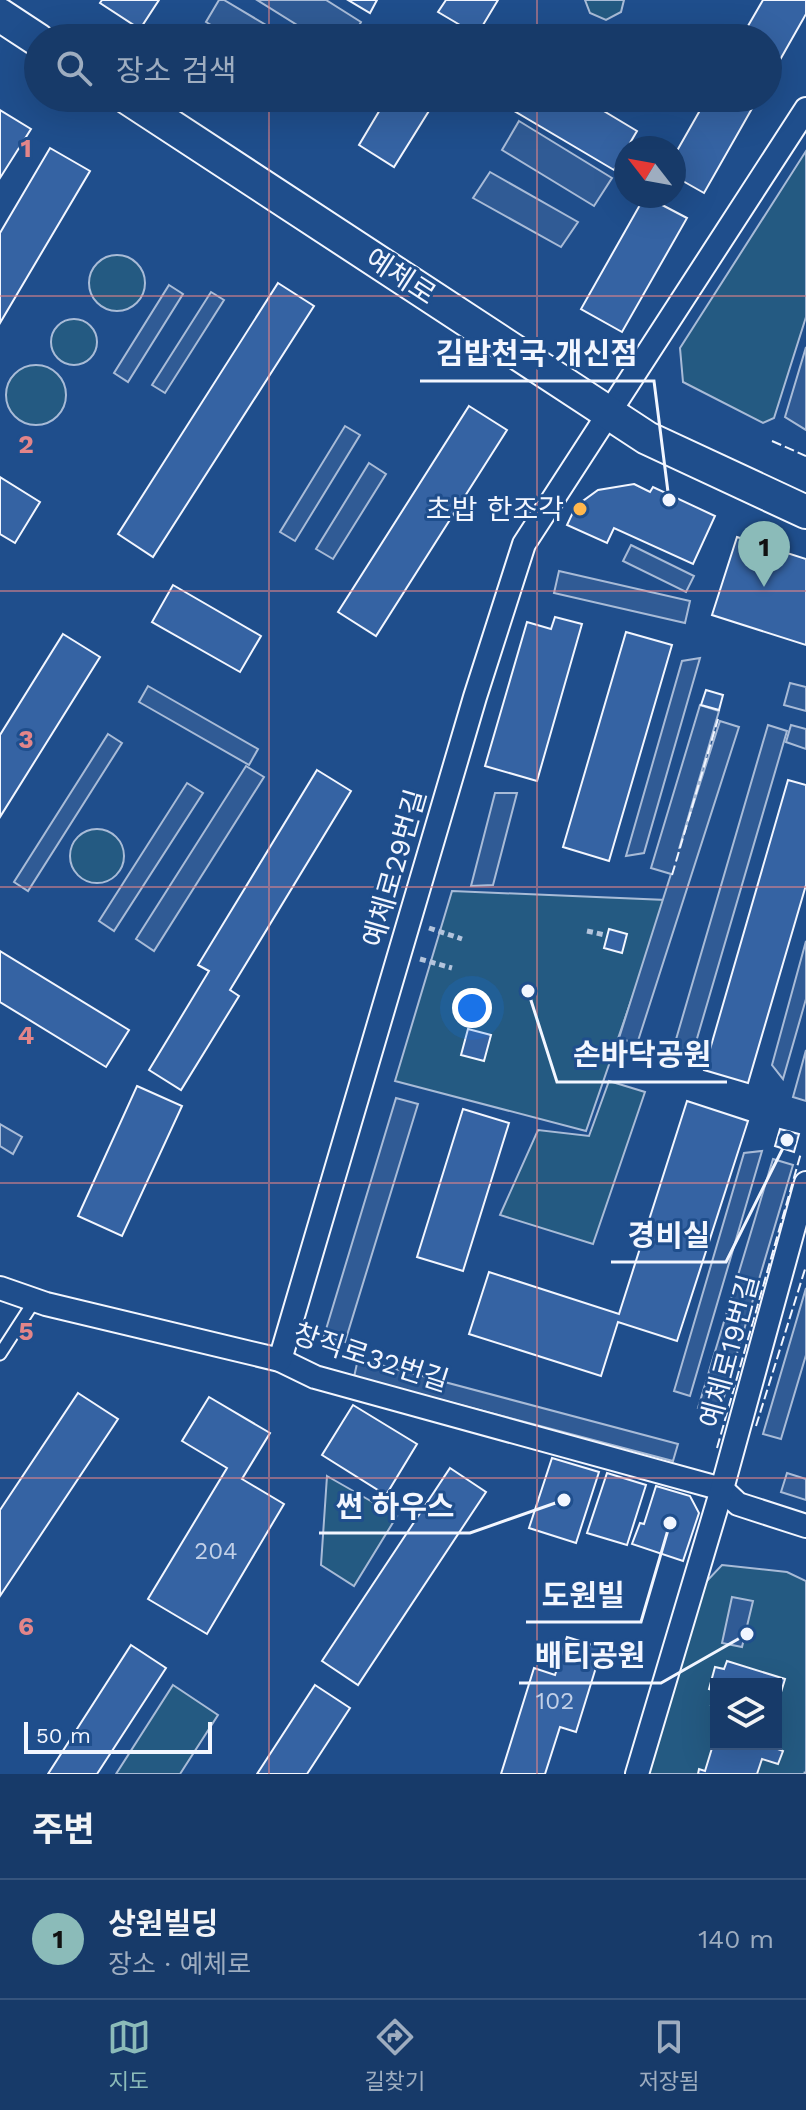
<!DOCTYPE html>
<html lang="ko">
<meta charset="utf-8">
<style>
:root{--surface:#173a69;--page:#244571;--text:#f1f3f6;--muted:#9eadc0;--line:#36547d;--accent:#8bbbb9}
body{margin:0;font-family:"Work Sans","Noto Sans KR",sans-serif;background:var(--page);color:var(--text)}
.controls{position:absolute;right:24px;bottom:24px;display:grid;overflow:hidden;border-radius:0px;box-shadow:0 8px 32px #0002}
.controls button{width:72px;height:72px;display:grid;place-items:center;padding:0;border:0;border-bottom:2px solid var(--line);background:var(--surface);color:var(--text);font:40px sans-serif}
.compass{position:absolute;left:614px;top:136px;width:72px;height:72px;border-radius:50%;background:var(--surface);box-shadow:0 8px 32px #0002;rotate:301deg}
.scale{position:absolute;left:24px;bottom:20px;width:188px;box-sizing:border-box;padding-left:8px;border:4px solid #f2f6ff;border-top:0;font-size:22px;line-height:28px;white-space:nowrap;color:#f2f6ff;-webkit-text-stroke:6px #1f4e8c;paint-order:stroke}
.you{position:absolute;left:472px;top:1008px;width:28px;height:28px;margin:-20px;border:6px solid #fff;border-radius:50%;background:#1a73e8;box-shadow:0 0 0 12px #1a73e833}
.badge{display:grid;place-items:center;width:52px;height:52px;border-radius:50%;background:var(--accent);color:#111;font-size:26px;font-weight:700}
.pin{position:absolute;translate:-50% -66px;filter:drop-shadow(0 2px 4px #0008)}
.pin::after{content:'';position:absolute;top:42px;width:28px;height:24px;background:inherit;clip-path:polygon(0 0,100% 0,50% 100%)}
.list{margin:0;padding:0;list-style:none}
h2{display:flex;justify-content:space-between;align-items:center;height:104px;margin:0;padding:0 32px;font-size:34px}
h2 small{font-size:26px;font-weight:400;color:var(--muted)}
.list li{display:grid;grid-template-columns:52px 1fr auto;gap:24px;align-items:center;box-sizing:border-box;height:120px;padding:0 32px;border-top:2px solid var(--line)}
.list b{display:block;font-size:30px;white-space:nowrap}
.list p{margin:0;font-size:26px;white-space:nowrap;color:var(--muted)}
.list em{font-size:26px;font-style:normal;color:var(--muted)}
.icon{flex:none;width:44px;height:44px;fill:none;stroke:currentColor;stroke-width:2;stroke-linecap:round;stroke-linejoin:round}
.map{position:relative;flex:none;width:806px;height:1774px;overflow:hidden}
.search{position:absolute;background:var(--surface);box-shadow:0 8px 32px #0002;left:24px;right:24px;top:24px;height:88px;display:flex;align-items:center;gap:20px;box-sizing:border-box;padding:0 28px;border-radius:44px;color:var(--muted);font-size:30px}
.sheet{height:224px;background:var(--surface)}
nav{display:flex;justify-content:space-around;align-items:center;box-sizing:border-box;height:112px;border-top:2px solid var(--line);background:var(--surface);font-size:22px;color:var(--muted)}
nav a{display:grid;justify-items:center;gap:4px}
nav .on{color:var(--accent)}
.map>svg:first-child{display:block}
.green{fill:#245a82;stroke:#a8bbd7;stroke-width:2;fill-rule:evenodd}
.parking{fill:#305b95;stroke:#a8bbd7;stroke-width:2}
.building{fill:#3563a3;stroke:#f2f6ff;stroke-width:2}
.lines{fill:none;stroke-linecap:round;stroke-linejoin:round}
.lane-casing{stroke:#f2f6ff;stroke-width:15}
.street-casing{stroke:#f2f6ff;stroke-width:26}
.secondary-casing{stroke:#f2f6ff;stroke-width:36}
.path{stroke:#b3c4dc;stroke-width:5;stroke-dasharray:6 4;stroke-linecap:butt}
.lane{stroke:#1f4e8c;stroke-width:11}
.street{stroke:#1f4e8c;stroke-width:22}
.secondary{stroke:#1f4e8c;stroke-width:32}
.fence{stroke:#f2f6ff;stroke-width:2;stroke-dasharray:10 4;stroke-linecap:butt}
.grid{fill:none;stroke:#e38589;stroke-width:2;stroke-opacity:0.55}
.poi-dot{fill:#ffb74d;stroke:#1f4e8c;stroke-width:3}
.labels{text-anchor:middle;stroke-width:6;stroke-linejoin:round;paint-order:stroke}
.number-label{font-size:24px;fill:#c3d1e8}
.street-label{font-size:28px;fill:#f2f6ff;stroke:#1f4e8c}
.poi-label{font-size:28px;fill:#f2f6ff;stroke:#1f4e8c;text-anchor:end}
.grid-label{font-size:26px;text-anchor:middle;font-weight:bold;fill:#e38589;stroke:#1f4e8c;stroke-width:6;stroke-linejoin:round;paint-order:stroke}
.leader{fill:none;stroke:#f2f6ff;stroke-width:3}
.callout-dot{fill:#f2f6ff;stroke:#1f4e8c;stroke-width:3}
.callout-label{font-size:30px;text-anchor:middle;font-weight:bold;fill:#f2f6ff;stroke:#1f4e8c;stroke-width:6;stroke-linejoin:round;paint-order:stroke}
</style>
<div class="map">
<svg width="806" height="1774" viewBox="0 0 806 1774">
<rect width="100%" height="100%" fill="#1f4e8c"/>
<g class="green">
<polygon points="585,0 624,0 621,12 606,20 590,13"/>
<polygon points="806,151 806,317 774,418 763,423 683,382 680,348"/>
<circle cx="117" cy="283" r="28"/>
<circle cx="74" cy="342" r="23"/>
<circle cx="36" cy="395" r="30"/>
<circle cx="97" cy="856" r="27"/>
<polygon points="452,891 666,900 586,1131 395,1081"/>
<polygon points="609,1081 645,1092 593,1244 500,1215 538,1130 589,1136"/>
<polygon points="327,1476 397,1516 354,1586 321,1565"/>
<path d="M722,1565L787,1572L806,1581V1774H647L704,1584ZM716,1684H776V1744H716Z"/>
<polygon points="173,1685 218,1715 180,1774 116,1774"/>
</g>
<g class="parking">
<polygon points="219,0 224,0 288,38 233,38 206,22"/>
<polygon points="257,0 326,0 361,22 352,38 318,38"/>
<polygon points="519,121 612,178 594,206 502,150"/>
<polygon points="490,172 578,222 561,247 473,198"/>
<polygon points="169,285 183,294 128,382 114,373"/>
<polygon points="211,292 224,300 165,393 152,385"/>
<polygon points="806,347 806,430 785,417"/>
<polygon points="345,426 360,435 295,541 280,532"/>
<polygon points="369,463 386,474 333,559 316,549"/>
<polygon points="631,545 694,576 686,592 623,561"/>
<polygon points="559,571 690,601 685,623 554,593"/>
<polygon points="700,658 644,853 626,856 682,661"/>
<polygon points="790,683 806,687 806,711 784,705"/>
<polygon points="148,686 258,749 249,765 139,702"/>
<polygon points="700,705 719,711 679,849 720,721 739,727 637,1044 619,1038 671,874 651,868"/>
<polygon points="768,725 787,731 691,1059 672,1053"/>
<polygon points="791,725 806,729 806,749 786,742"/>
<polygon points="108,734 122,743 28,891 14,882"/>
<polygon points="246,766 264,777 154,951 136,939"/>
<polygon points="187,783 203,793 114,931 99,921"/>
<polygon points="495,793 517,793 493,885 471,886"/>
<polygon points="806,941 806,999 783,1079 772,1065"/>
<polygon points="806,1050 806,1101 793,1097"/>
<polygon points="396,1098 418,1104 345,1342 324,1336"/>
<polygon points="0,1124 22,1137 13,1154 0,1146"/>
<polygon points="762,1151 690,1396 674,1391 744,1153"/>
<polygon points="773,1159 793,1165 719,1414 698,1408"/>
<polygon points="806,1288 806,1355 781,1439 763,1434"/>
<polygon points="358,1359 678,1444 673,1461 354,1377"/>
<polygon points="787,1473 806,1479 806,1500 781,1492"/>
<polygon points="732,1597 753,1601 742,1647 722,1643"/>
</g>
<g class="building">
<polygon points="102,0 159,0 140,29 100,3"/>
<polygon points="348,0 377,0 370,13"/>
<polygon points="446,0 498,0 477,35 438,12"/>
<polygon points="763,0 806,0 806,14 768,81 768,38 741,38"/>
<polygon points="387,98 437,98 394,167 359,145"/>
<polygon points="492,98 582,98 637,131 614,170"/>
<polygon points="707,98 758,98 704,193 674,176 674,156"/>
<polygon points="0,110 31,129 0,178"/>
<polygon points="50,148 90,171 0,323 0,233"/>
<polygon points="645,196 687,218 622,332 581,309"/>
<polygon points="278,283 314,306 153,557 118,534"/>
<polygon points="469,406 507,430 376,636 338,612"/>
<polygon points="0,477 40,502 15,543 0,534"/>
<polygon points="634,484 650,492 653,487 715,516 693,564 614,528 607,543 567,525 576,506 598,490"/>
<polygon points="737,537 806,559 806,645 712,615"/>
<polygon points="173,585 261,636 240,672 152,622"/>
<polygon points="555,617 582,624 537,781 485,766 527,622 551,629"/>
<polygon points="626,632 672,645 609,861 563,847"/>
<polygon points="63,634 100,657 0,817 0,735"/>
<polygon points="706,690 723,695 719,710 701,705"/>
<polygon points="317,770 351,791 230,990 239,996 181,1090 149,1070 209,971 198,965"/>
<polygon points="788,780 806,785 806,885 748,1083 704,1070"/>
<polygon points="609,929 627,934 622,953 604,948"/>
<polygon points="0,951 129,1030 106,1067 0,1002"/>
<polygon points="468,1029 491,1035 484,1061 461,1055"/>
<polygon points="137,1086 182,1106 122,1236 78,1216"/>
<polygon points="687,1101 748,1121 677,1341 618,1322 601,1376 469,1334 489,1272 619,1314"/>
<polygon points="463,1109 509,1123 463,1271 417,1257"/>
<polygon points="780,1129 799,1134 794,1152 775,1146"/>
<polygon points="78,1393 118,1419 0,1596 0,1510"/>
<polygon points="209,1397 270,1433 242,1479 284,1504 207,1634 148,1599 227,1468 182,1441"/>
<polygon points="353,1405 417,1444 386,1495 322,1455"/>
<polygon points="552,1458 599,1472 576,1543 529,1528"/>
<polygon points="450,1468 486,1492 358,1685 322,1661"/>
<polygon points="607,1473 646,1485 627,1545 587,1533"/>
<polygon points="656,1486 690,1496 699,1513 683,1561 632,1544 640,1523 644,1524"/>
<polygon points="567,1637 602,1648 576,1732 560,1727 545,1774 501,1774 534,1668 555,1675"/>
<polygon points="131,1645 166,1668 97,1774 48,1774"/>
<polygon points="727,1661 785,1679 776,1709 776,1684 716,1684 716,1706 711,1705 715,1691 709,1689 715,1667 724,1669"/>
<polygon points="315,1685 350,1708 307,1774 257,1774"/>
<polygon points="716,1735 716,1744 765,1744 783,1751 778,1764 762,1759 757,1774 698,1774 699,1769 705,1771"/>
</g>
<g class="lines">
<defs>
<polyline id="lane" points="0,1354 35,1300"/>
<g id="street">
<polyline points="0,1288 46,1304 280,1360 315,1377 722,1489 738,1504 806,1526"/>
<polyline points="280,1360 475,697 524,544 806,109"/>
<polyline points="637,1774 722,1489 806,1183"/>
</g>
<g id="secondary">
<polyline points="0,15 38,40"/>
<polyline points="128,98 647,438 806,512"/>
</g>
</defs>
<use href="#lane" class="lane-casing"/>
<use href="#street" class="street-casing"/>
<use href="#secondary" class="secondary-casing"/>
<g class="path">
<polyline points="429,928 462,939"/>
<polyline points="587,931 605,935"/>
<polyline points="420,959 452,968"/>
<polyline points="805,1774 806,1773"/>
</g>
<use href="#lane" class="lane"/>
<use href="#street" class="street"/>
<use href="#secondary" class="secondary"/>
<g class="fence">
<polyline points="772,441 806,456"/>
<polyline points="672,875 718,719"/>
<polyline points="756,1426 806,1266"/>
<polyline points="717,1448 801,1153"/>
</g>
</g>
<path class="grid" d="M269,0V38M537,0V38M269,98V1774M537,98V1774M0,296H806M0,591H806M0,887H806M0,1183H806M0,1478H806"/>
<circle class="poi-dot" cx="580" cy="509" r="8"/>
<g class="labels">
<g class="number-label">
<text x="216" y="1559">204</text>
<text x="555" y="1709">102</text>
</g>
<g class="street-label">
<text transform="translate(401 276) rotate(33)" y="10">예체로</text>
<text transform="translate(394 868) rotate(-74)" y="10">예체로29번길</text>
<text transform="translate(729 1351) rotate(-75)" y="10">예체로19번길</text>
<text transform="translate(371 1357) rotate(18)" y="10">창직로32번길</text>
</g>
<g class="poi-label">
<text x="564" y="519">초밥 한조각</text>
</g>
</g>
<g class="grid-label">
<text x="26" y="157">1</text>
<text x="26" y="453">2</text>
<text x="26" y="748">3</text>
<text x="26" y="1044">4</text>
<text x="26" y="1340">5</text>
<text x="26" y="1635">6</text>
</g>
<path class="leader" d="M669 500L654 381H420M528 991L557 1082H727M787 1140L726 1262H611M564 1500L470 1533H319M670 1523L641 1622H526M747 1634L661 1683H519"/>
<g class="callout-dot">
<circle cx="669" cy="500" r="8"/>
<circle cx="528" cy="991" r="8"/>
<circle cx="787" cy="1140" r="8"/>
<circle cx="564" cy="1500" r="8"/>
<circle cx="670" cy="1523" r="8"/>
<circle cx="747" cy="1634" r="8"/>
</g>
<g class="callout-label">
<text x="537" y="364">김밥천국 개신점</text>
<text x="642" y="1065">손바닥공원</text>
<text x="669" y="1246">경비실</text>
<text x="395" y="1517">썬 하우스</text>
<text x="583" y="1606">도원빌</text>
<text x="590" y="1666">배티공원</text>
</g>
</svg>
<div class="controls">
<button><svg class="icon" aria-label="layers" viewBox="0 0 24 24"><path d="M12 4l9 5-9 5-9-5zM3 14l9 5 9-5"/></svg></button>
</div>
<svg class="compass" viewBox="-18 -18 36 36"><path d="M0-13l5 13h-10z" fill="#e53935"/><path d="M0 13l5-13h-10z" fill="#9eadc0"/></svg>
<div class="scale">50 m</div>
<div class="you"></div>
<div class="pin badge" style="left:764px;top:587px">1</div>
<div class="search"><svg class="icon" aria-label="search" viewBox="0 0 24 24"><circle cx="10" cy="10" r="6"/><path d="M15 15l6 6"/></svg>장소 검색</div>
</div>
<section class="sheet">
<h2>주변<small></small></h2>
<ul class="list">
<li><span class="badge">1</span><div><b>상원빌딩</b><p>장소 · 예체로</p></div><em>140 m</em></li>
</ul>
</section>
<nav>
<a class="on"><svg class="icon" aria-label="map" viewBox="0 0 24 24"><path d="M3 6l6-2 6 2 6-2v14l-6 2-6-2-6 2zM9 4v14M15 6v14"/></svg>지도</a>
<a><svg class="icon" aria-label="directions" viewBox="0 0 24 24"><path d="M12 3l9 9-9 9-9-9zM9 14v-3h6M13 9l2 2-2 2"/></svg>길찾기</a>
<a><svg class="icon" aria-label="saved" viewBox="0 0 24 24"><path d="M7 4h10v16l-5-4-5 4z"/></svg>저장됨</a>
</nav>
